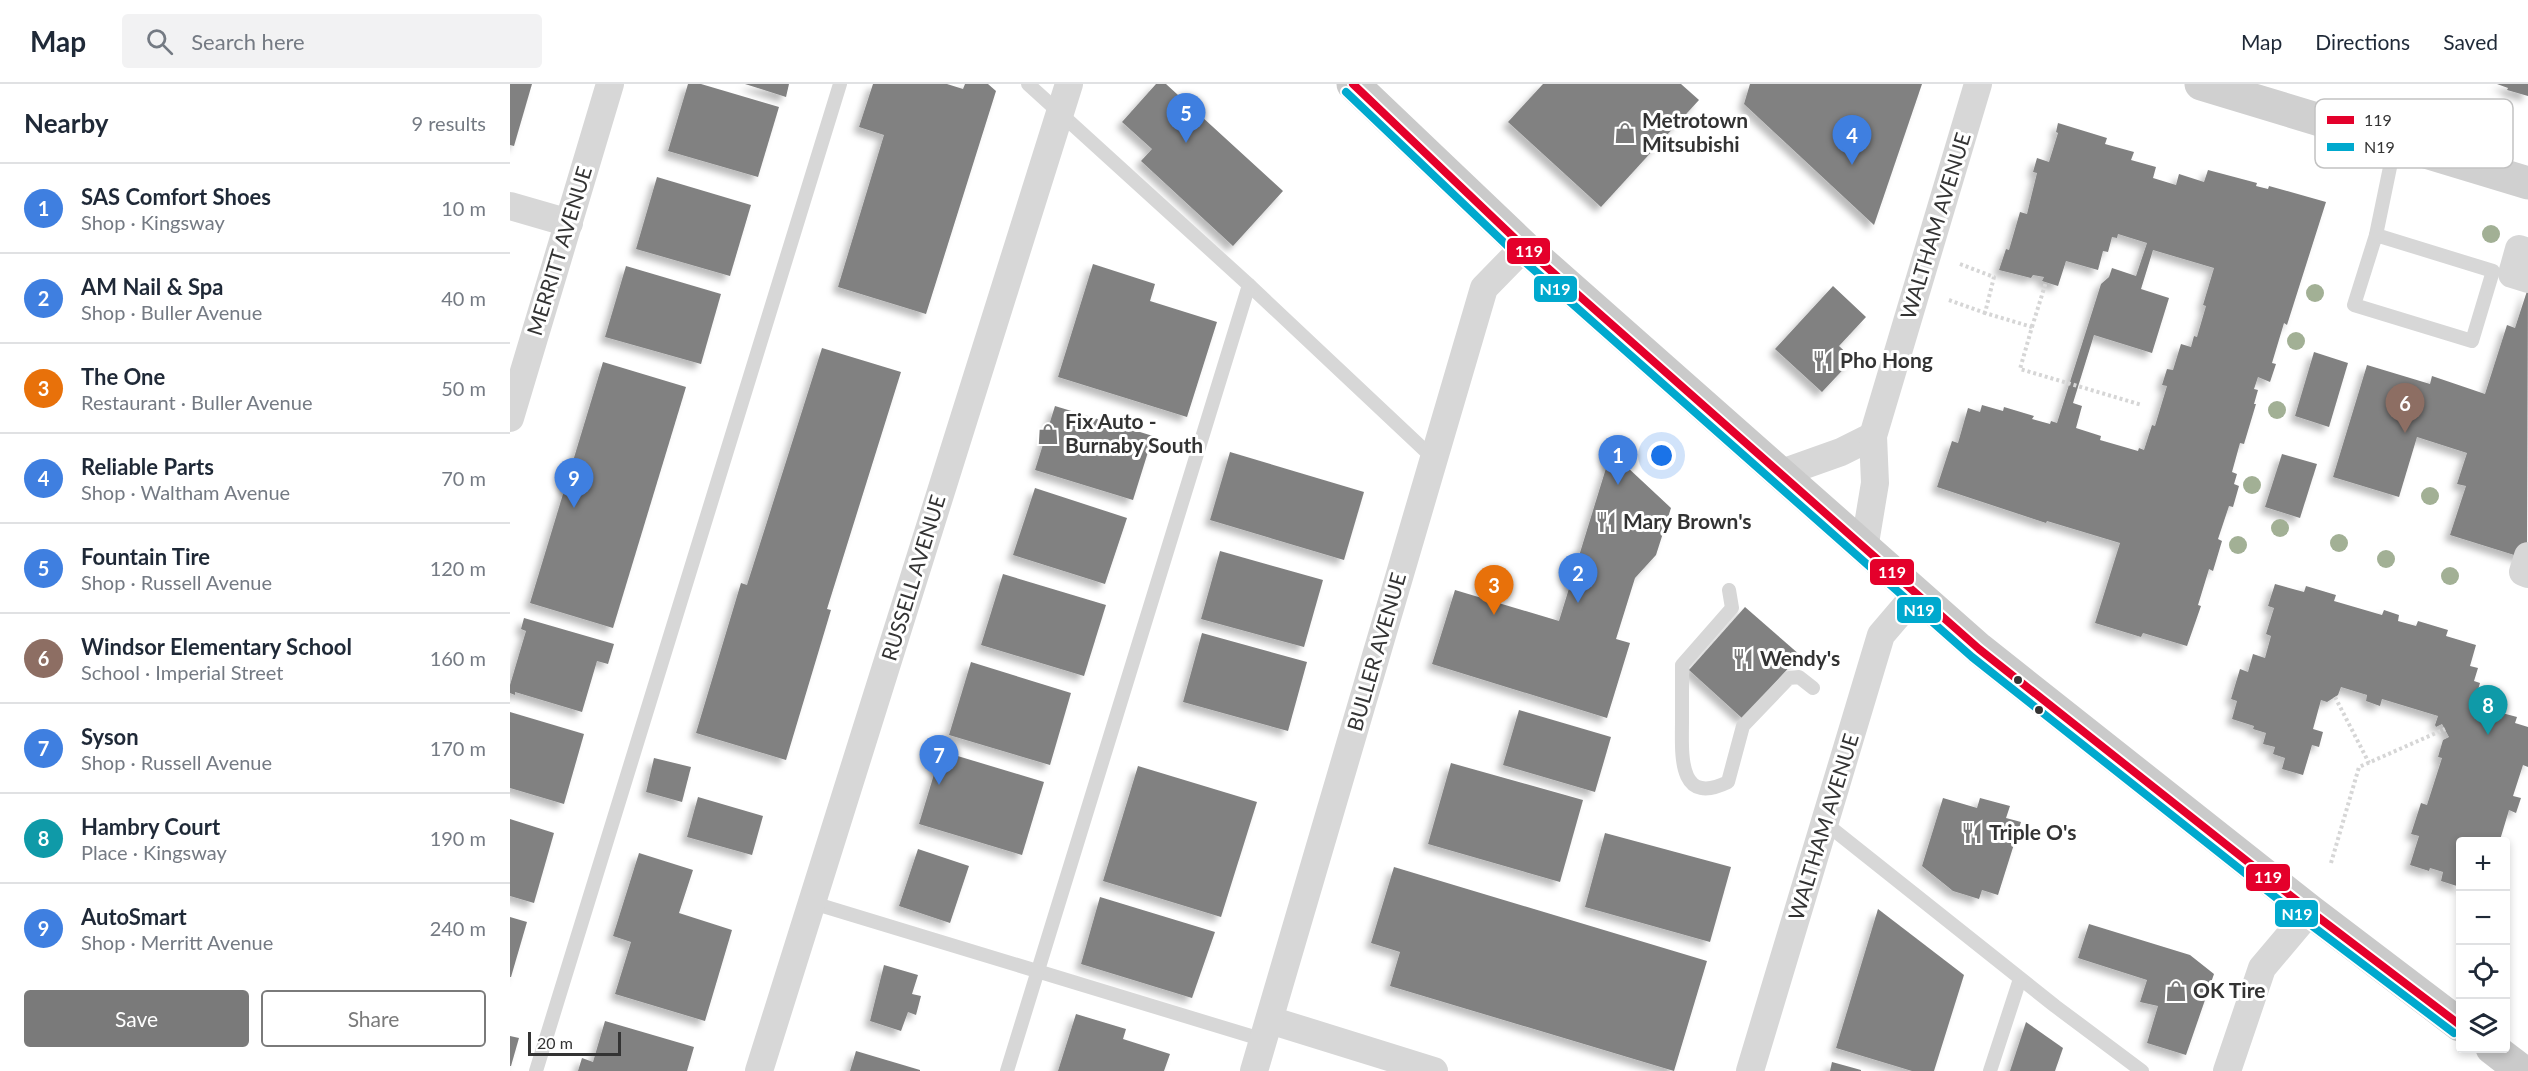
<!DOCTYPE html>
<meta charset="utf-8">
<style>
:root{--surface:#fff;--page:#f2f2f3;--text:#1f2937;--muted:#747a83;--line:#e0e1e3;--accent:#7a7a7a}
body{margin:0;font-family:Lato,sans-serif;background:var(--page);color:var(--text)}
.controls{position:absolute;right:18px;bottom:18px;display:grid;overflow:hidden;border-radius:6px;box-shadow:0 3px 9px #0003}
.controls button{width:54px;height:54px;display:grid;place-items:center;padding:0;border:0;border-bottom:2px solid var(--line);background:var(--surface);color:var(--text);font:30px sans-serif}
.scale{position:absolute;left:18px;bottom:15px;width:93px;box-sizing:border-box;padding-left:6px;border:3px solid #333;border-top:0;font-size:16px;line-height:21px;white-space:nowrap;color:#333;-webkit-text-stroke:4px #fff;paint-order:stroke}
.you{position:absolute;left:1152px;top:372px;width:21px;height:21px;margin:-15px;border:4px solid #fff;border-radius:50%;background:#1a73e8;box-shadow:0 0 0 9px #1a73e833}
.badge{display:grid;place-items:center;width:39px;height:39px;border-radius:50%;background:var(--accent);color:#fff;font-size:20px;font-weight:700}
.pin{position:absolute;translate:-50% -50px;filter:drop-shadow(0 2px 3px #0008)}
.pin::after{content:'';position:absolute;top:32px;width:21px;height:18px;background:inherit;clip-path:polygon(0 0,100% 0,50% 100%)}
.list{margin:0;padding:0;list-style:none}
h2{display:flex;justify-content:space-between;align-items:center;height:78px;margin:0;padding:0 24px;font-size:26px}
h2 small{font-size:20px;font-weight:400;color:var(--muted)}
.list li{display:grid;grid-template-columns:39px 1fr auto;gap:18px;align-items:center;box-sizing:border-box;height:90px;padding:0 24px;border-top:2px solid var(--line)}
.list b{display:block;font-size:22px;white-space:nowrap}
.list p{margin:0;font-size:20px;white-space:nowrap;color:var(--muted)}
.list em{font-size:20px;font-style:normal;color:var(--muted)}
.actions{display:flex;gap:12px;padding:18px 24px}
.actions a{flex:1;padding:14px 0;border:2px solid var(--accent);border-radius:6px;text-align:center;font-size:21px;color:var(--accent)}
.actions .main{background:var(--accent);color:#fff}
.icon{flex:none;width:33px;height:33px;fill:none;stroke:currentColor;stroke-width:2;stroke-linecap:round;stroke-linejoin:round}
.map{position:relative;flex:none;width:2018px;height:987px;overflow:hidden}
header{display:flex;align-items:center;gap:36px;box-sizing:border-box;height:84px;padding:0 30px;background:var(--surface);border-bottom:2px solid var(--line)}
header strong{font-size:28px}
nav{display:flex;gap:33px;margin-inline-start:auto;font-size:21px}
.search{width:420px;height:54px;background:var(--page);display:flex;align-items:center;gap:15px;box-sizing:border-box;padding:0 21px;border-radius:6px;color:var(--muted);font-size:22px}
main{display:flex}
aside{flex:1;background:var(--surface)}
.map>svg:first-child{display:block}
.building{fill:#818181;fill-rule:evenodd;filter:url(#shadow)}
.lines{fill:none;stroke-linecap:round;stroke-linejoin:round}
.path{stroke:#d6d6d6;stroke-width:4;stroke-dasharray:3 3;stroke-linecap:butt}
.lane{stroke:#d7d7d7;stroke-width:14}
.street{stroke:#d7d7d7;stroke-width:28}
.secondary{stroke:#d0d0d0;stroke-width:33}
.primary{stroke:#cacaca;stroke-width:33}
.bus-1-casing{stroke:#fff;stroke-width:12}
.bus-2-casing{stroke:#fff;stroke-width:12}
.bus-1{stroke:#e4002b;stroke-width:8}
.bus-2{stroke:#00a9ce;stroke-width:8}
.tree{fill:#a2b095}
.bus-dot{fill:#333;stroke:#fff;stroke-width:2}
.labels{text-anchor:middle;stroke-width:6;stroke-linejoin:round;paint-order:stroke}
.poi-label{font-size:21px;font-weight:bold;fill:#333;stroke:#fff;text-anchor:start}
.street-label{font-size:21px;fill:#333;stroke:#fff}
.key{fill:#fff;stroke:#c2c2c2;stroke-width:1.5}
.key-label{font-size:16px;fill:#333}
.line-badge{stroke:#fff;stroke-width:2}
.badge-label{font-size:16px;text-anchor:middle;font-weight:bold;fill:#fff}
</style>
<header>
<strong>Map</strong>
<div class="search"><svg class="icon" aria-label="search" viewBox="0 0 24 24"><circle cx="10" cy="10" r="6"/><path d="M15 15l6 6"/></svg>Search here</div>
<nav><a>Map</a><a>Directions</a><a>Saved</a></nav>
</header>
<main>
<aside>
<h2>Nearby<small>9 results</small></h2>
<ul class="list">
<li><span class="badge" style="background:#3f7fe0">1</span><div><b>SAS Comfort Shoes</b><p>Shop · Kingsway</p></div><em>10 m</em></li>
<li><span class="badge" style="background:#3f7fe0">2</span><div><b>AM Nail &amp; Spa</b><p>Shop · Buller Avenue</p></div><em>40 m</em></li>
<li><span class="badge" style="background:#e8710a">3</span><div><b>The One</b><p>Restaurant · Buller Avenue</p></div><em>50 m</em></li>
<li><span class="badge" style="background:#3f7fe0">4</span><div><b>Reliable Parts</b><p>Shop · Waltham Avenue</p></div><em>70 m</em></li>
<li><span class="badge" style="background:#3f7fe0">5</span><div><b>Fountain Tire</b><p>Shop · Russell Avenue</p></div><em>120 m</em></li>
<li><span class="badge" style="background:#8d6e63">6</span><div><b>Windsor Elementary School</b><p>School · Imperial Street</p></div><em>160 m</em></li>
<li><span class="badge" style="background:#3f7fe0">7</span><div><b>Syson</b><p>Shop · Russell Avenue</p></div><em>170 m</em></li>
<li><span class="badge" style="background:#0f9aa8">8</span><div><b>Hambry Court</b><p>Place · Kingsway</p></div><em>190 m</em></li>
<li><span class="badge" style="background:#3f7fe0">9</span><div><b>AutoSmart</b><p>Shop · Merritt Avenue</p></div><em>240 m</em></li>
</ul>
<div class="actions"><a class="main">Save</a><a>Share</a></div>
</aside>
<div class="map">
<svg width="2018" height="987" viewBox="0 0 2018 987">
<defs>
<filter id="shadow"><feDropShadow dx="-5.5" dy="5.5" stdDeviation="3" flood-color="#0004"/></filter>
</defs>
<rect width="100%" height="100%" fill="#fff"/>
<g class="building">
<polygon points="0,0 22,0 4,62 0,61"/>
<polygon points="178,0 191,0 269,23 248,93 158,67"/>
<polygon points="235,0 279,0 276,13"/>
<polygon points="363,0 437,0 453,5 455,0 478,0 486,7 416,230 328,203 374,51 349,43"/>
<polygon points="646,0 656,0 773,107 723,162 631,77 642,65 612,38"/>
<polygon points="1033,0 1171,0 1189,16 1091,123 998,38"/>
<polygon points="1240,0 1412,0 1364,141 1234,20"/>
<polygon points="1987,0 2018,0 2018,12 1997,6 1998,4"/>
<path d="M1548,39L1597,54L1595,60L1624,68L1621,76L1646,83L1643,94L1666,101L1669,90L1694,98L1698,86L1747,99L1746,102L1758,105L1759,102L1816,118L1777,241L1774,239L1762,279L1766,280L1760,298L1748,293L1744,305L1748,306L1744,320H1746L1734,360L1730,359L1722,388L1727,390L1724,400L1729,402L1723,423L1719,422L1708,455L1712,457L1703,487L1699,485L1688,521L1691,522L1677,562L1633,549L1631,553L1585,539L1610,459L1537,437L1536,439L1427,403L1442,357L1448,359L1458,324L1470,328L1472,321L1493,327L1494,323L1524,332L1522,335L1540,340L1541,337L1547,339L1591,200L1599,193L1602,184L1626,192L1637,159L1608,150L1607,154L1602,153L1598,168L1593,167L1588,186L1556,177L1548,202L1532,197L1534,193L1523,191L1521,194L1489,186L1496,165L1499,166L1510,128L1517,130L1527,89L1523,88L1527,74L1539,78L1548,49L1546,48ZM1643,166L1704,184L1693,221L1696,222L1687,253L1684,252L1681,263L1671,260L1663,286L1657,285L1652,301L1657,302L1645,342L1642,341L1634,366L1629,364L1628,367L1590,356L1591,352L1566,344L1572,322L1563,319L1584,251L1642,269L1659,214L1631,205Z"/>
<polygon points="147,93 241,121 220,192 126,165"/>
<polygon points="583,180 645,200 640,217 707,238 677,333 548,293"/>
<polygon points="116,182 211,210 191,280 95,253"/>
<polygon points="1323,202 1356,233 1329,262 1343,275 1312,308 1265,265"/>
<polygon points="2018,204 2017,475 1940,451 1956,402 1947,400 1957,369 1907,353 1889,413 1823,393 1857,281 1920,300 1922,292 1975,310 1997,241 2005,244"/>
<polygon points="312,264 391,288 317,525 321,526 276,676 186,649 231,499 237,501"/>
<polygon points="1804,268 1838,279 1819,343 1785,332"/>
<polygon points="93,278 176,303 103,544 20,519"/>
<polygon points="545,322 643,352 623,416 525,386"/>
<polygon points="720,368 854,408 834,476 700,436"/>
<polygon points="1101,368 1161,424 1146,471 1125,494 1106,555 1120,559 1097,634 922,580 945,506 1049,537"/>
<polygon points="1772,370 1807,380 1790,434 1755,423"/>
<polygon points="525,404 617,434 595,500 503,471"/>
<polygon points="710,467 813,496 794,563 691,535"/>
<polygon points="493,490 596,521 574,592 471,561"/>
<polygon points="1765,500 1794,508 1796,502 1826,511 1824,517 1872,531 1874,526 1889,531 1888,537 1906,542 1908,537 1938,546 1936,552 1966,561 1960,582 1968,584 1964,597 1970,599 1967,609 1996,618 1992,629 2007,633 2005,639 2018,643 2018,683 2013,681 2003,712 2011,714 2006,729 1999,726 1990,756 1995,758 1950,758 1950,803 1931,797 1933,788 1920,784 1919,787 1900,781 1909,752 1901,750 1911,719 1917,721 1932,674 1928,673 1933,656 1939,653 1932,640 1926,643 1925,641 1928,632 1872,615 1870,622 1856,617 1857,611 1831,603 1828,611 1817,618 1811,616 1803,645 1813,648 1809,663 1802,661 1793,691 1772,685 1775,674 1763,670 1765,663 1753,660 1756,649 1743,645 1744,642 1722,635 1727,617 1721,615 1730,585 1738,588 1743,570 1755,574 1761,552 1756,550 1764,524 1758,522"/>
<polygon points="1235,523 1290,571 1233,635 1179,586"/>
<polygon points="14,534 104,560 98,580 87,577 72,628 5,608 5,611 0,609 0,601 16,547 11,545"/>
<polygon points="692,549 797,578 778,647 673,618"/>
<polygon points="461,578 561,609 540,681 439,651"/>
<polygon points="1009,626 1101,653 1085,708 993,681"/>
<polygon points="0,628 74,650 54,720 0,704"/>
<polygon points="431,667 534,698 512,771 409,740"/>
<polygon points="144,674 181,683 172,718 136,708"/>
<polygon points="941,679 1073,716 1050,798 918,760"/>
<polygon points="628,682 747,718 711,833 593,797"/>
<polygon points="188,713 253,732 242,771 177,753"/>
<polygon points="1433,714 1467,724 1470,714 1500,722 1496,734 1511,738 1488,811 1472,806 1469,815 1443,807 1412,782"/>
<polygon points="0,735 44,749 24,819 0,812"/>
<polygon points="1095,749 1221,783 1200,858 1075,823"/>
<polygon points="408,765 459,782 440,839 389,822"/>
<polygon points="129,769 183,786 169,829 222,846 195,937 105,910 121,858 103,852"/>
<polygon points="884,783 1197,877 1164,987 880,902 890,868 861,859"/>
<polygon points="590,813 705,848 682,914 571,880"/>
<polygon points="1368,825 1454,891 1424,987 1402,987 1326,964"/>
<polygon points="0,833 17,838 1,893 0,893"/>
<polygon points="1579,840 1680,871 1704,890 1676,971 1637,959 1648,922 1630,918 1637,896 1568,874"/>
<polygon points="374,881 408,891 402,910 411,912 406,931 398,928 391,947 360,937"/>
<polygon points="566,930 616,945 613,955 660,970 654,987 548,987"/>
<polygon points="95,937 184,963 177,987 68,987 72,974 83,978"/>
<polygon points="1516,938 1553,964 1545,987 1500,987"/>
<polygon points="0,952 9,954 1,982 0,982"/>
<polygon points="346,967 410,986 410,987 340,987"/>
<polygon points="1322,978 1351,986 1351,987 1320,987"/>
</g>
<g class="lines">
<g class="path">
<polyline points="1450,180 1484,193 1475,229 1522,243 1510,285 1632,321"/>
<polyline points="1439,216 1475,229"/>
<polyline points="1522,243 1536,198"/>
<polyline points="1825,613 1859,679"/>
<polyline points="1821,779 1849,683 1935,645"/>
</g>
<g class="lane">
<polyline points="518,0 739,201 924,375"/>
<polygon points="1866,151 1983,187 1962,257 1844,221"/>
<polyline points="1866,151 1885,59"/>
<path d="M1219,506L1222,524L1172,581C1172,600 1172,619 1172,637C1172,669 1167,723 1218,698L1233,642L1279,594L1289,593L1303,604"/>
<polyline points="1315,739 1545,922 1632,987"/>
<polyline points="303,819 754,956"/>
<polyline points="26,987 330,0"/>
<polyline points="497,987 739,201"/>
<polyline points="1480,987 1510,895"/>
</g>
<g class="street">
<polyline points="0,122 59,139"/>
<polyline points="2018,168 2009,165 2002,190 2018,195"/>
<polyline points="0,334 100,0"/>
<polyline points="1269,390 1331,368 1363,352"/>
<polyline points="1354,465 1365,399 1363,352 1468,0"/>
<polyline points="2018,472 2013,488 2018,490"/>
<polyline points="760,936 924,987"/>
<polyline points="249,987 559,0"/>
<polyline points="744,987 974,204 1014,163"/>
<polyline points="1240,987 1371,551 1406,510"/>
<polyline points="1717,987 1752,884 1800,827"/>
</g>
<polyline class="secondary" points="1691,0 2018,99"/>
<g class="primary">
<polyline points="843,0 1014,163 1469,565 1800,827 1950,941"/>
<polyline points="1982,964 2012,987"/>
</g>
<defs>
<polyline id="bus-1" points="843,0 1014,163 1469,565 1800,827 1950,941"/>
<polyline id="bus-2" points="836,8 1007,171 1462,573 1793,835 1944,949"/>
</defs>
<use href="#bus-1" class="bus-1-casing"/>
<use href="#bus-2" class="bus-2-casing"/>
<use href="#bus-1" class="bus-1"/>
<use href="#bus-2" class="bus-2"/>
</g>
<g class="tree">
<circle cx="1981" cy="150" r="9"/>
<circle cx="1805" cy="209" r="9"/>
<circle cx="1786" cy="257" r="9"/>
<circle cx="1767" cy="326" r="9"/>
<circle cx="1742" cy="401" r="9"/>
<circle cx="1920" cy="412" r="9"/>
<circle cx="1770" cy="444" r="9"/>
<circle cx="1829" cy="459" r="9"/>
<circle cx="1728" cy="461" r="9"/>
<circle cx="1876" cy="475" r="9"/>
<circle cx="1940" cy="492" r="9"/>
</g>
<defs>
<symbol id="shop-bare" viewBox="-9 -9 18 18"><path d="M-5-2.5h2.3a2.7 3.5 0 0 1 5.4 0H5L5.5 6h-11ZM-1.5-2.5h3a1.5 2.3 0 0 0-3 0Z" fill="#7a7a7a" stroke="#fff" stroke-width="2.5" paint-order="stroke"/></symbol>
<symbol id="restaurant-bare" viewBox="-9 -9 18 18"><path d="M-5-6h1v4h1v-4h1v4h1v-4h1v5L-1.5 .5V6h-2V.5L-5-1ZM5-6V6H3V1.5H1.5Q1.5-4 5-6Z" fill="#7a7a7a" stroke="#fff" stroke-width="2.5" paint-order="stroke"/></symbol>
</defs>
<g fill-rule="evenodd">
<use href="#shop-bare" x="1100" y="34" width="30" height="30"/>
<use href="#restaurant-bare" x="1298" y="262" width="30" height="30"/>
<use href="#shop-bare" x="523" y="335" width="30" height="30"/>
<use href="#restaurant-bare" x="1081" y="423" width="30" height="30"/>
<use href="#restaurant-bare" x="1218" y="560" width="30" height="30"/>
<use href="#restaurant-bare" x="1447" y="734" width="30" height="30"/>
<use href="#shop-bare" x="1651" y="892" width="30" height="30"/>
</g>
<g class="bus-dot">
<circle cx="1508" cy="596" r="5"/>
<circle cx="1529" cy="626" r="5"/>
</g>
<g class="labels">
<g class="poi-label">
<text x="1132" y="44">Metrotown<tspan x="1132" dy="24">Mitsubishi</tspan></text>
<text x="1330" y="284">Pho Hong</text>
<text x="555" y="345">Fix Auto -<tspan x="555" dy="24">Burnaby South</tspan></text>
<text x="1113" y="445">Mary Brown's</text>
<text x="1250" y="582">Wendy's</text>
<text x="1479" y="756">Triple O's</text>
<text x="1683" y="914">OK Tire</text>
</g>
<g class="street-label">
<text transform="translate(1426 142) rotate(-73)" y="7">WALTHAM AVENUE</text>
<text transform="translate(50 167) rotate(-73)" y="7">MERRITT AVENUE</text>
<text transform="translate(404 494) rotate(-73)" y="7">RUSSELL AVENUE</text>
<text transform="translate(867 568) rotate(-74)" y="7">BULLER AVENUE</text>
<text transform="translate(1314 743) rotate(-73)" y="7">WALTHAM AVENUE</text>
</g>
</g>
<rect x="1805" y="15" width="198" height="69" rx="9" class="key"/>
<rect x="1817" y="32" width="27" height="8" fill="#e4002b"/>
<rect x="1817" y="59" width="27" height="8" fill="#00a9ce"/>
<g class="key-label">
<text x="1854" y="42">119</text>
<text x="1854" y="69">N19</text>
</g>
<g class="line-badge">
<rect x="996" y="153" width="45" height="28" rx="6" fill="#e4002b"/>
<rect x="1023" y="191" width="45" height="28" rx="6" fill="#00a9ce"/>
<rect x="1359" y="474" width="46" height="28" rx="6" fill="#e4002b"/>
<rect x="1386" y="512" width="46" height="28" rx="6" fill="#00a9ce"/>
<rect x="1735" y="779" width="46" height="29" rx="6" fill="#e4002b"/>
<rect x="1764" y="815" width="45" height="29" rx="6" fill="#00a9ce"/>
</g>
<g class="badge-label">
<text x="1019" y="173">119</text>
<text x="1045" y="211">N19</text>
<text x="1382" y="494">119</text>
<text x="1409" y="532">N19</text>
<text x="1758" y="799">119</text>
<text x="1787" y="836">N19</text>
</g>
</svg>
<div class="controls">
<button>+</button>
<button>−</button>
<button><svg class="icon" aria-label="locate" viewBox="0 0 24 24"><circle cx="12" cy="12" r="6"/><path d="M12 2v4M12 18v4M2 12h4M18 12h4"/></svg></button>
<button><svg class="icon" aria-label="layers" viewBox="0 0 24 24"><path d="M12 4l9 5-9 5-9-5zM3 14l9 5 9-5"/></svg></button>
</div>
<div class="scale">20 m</div>
<div class="you"></div>
<div class="pin badge" style="left:1108px;top:401px;background:#3f7fe0">1</div>
<div class="pin badge" style="left:1068px;top:519px;background:#3f7fe0">2</div>
<div class="pin badge" style="left:984px;top:531px;background:#e8710a">3</div>
<div class="pin badge" style="left:1342px;top:81px;background:#3f7fe0">4</div>
<div class="pin badge" style="left:676px;top:59px;background:#3f7fe0">5</div>
<div class="pin badge" style="left:1895px;top:349px;background:#8d6e63">6</div>
<div class="pin badge" style="left:429px;top:701px;background:#3f7fe0">7</div>
<div class="pin badge" style="left:1978px;top:651px;background:#0f9aa8">8</div>
<div class="pin badge" style="left:64px;top:424px;background:#3f7fe0">9</div>
</div>
</main>
